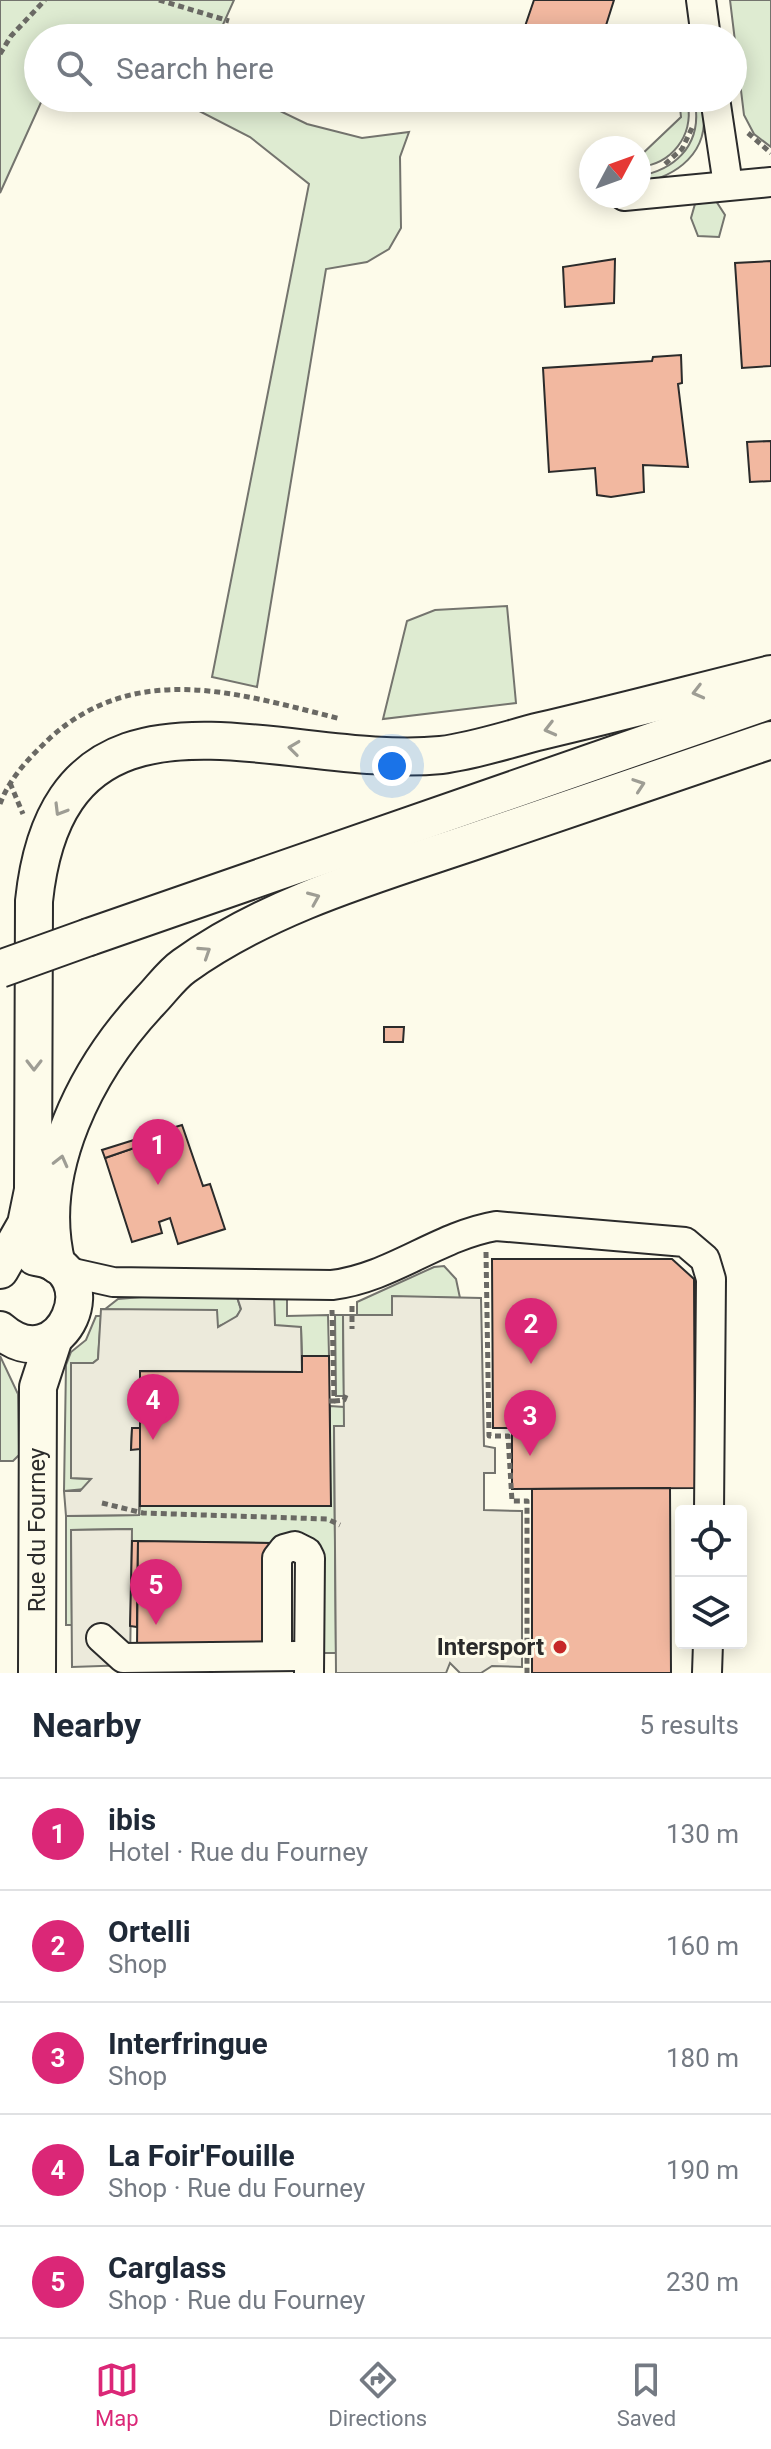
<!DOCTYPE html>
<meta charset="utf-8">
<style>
:root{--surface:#fff;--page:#f6f6f7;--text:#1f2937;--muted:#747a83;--line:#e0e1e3;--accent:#db2777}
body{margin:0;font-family:Roboto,sans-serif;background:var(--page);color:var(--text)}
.controls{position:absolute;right:24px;bottom:24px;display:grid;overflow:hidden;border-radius:8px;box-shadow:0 4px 20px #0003}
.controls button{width:72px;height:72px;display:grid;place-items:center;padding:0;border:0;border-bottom:2px solid var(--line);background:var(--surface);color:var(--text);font:40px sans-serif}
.compass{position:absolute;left:579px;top:136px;width:72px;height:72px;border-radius:50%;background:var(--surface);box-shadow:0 4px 20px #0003;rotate:49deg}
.you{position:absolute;left:392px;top:766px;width:28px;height:28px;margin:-20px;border:6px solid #fff;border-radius:50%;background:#1a73e8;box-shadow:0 0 0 12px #1a73e833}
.badge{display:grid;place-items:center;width:52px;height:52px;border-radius:50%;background:var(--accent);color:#fff;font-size:26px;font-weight:700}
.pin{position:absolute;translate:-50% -66px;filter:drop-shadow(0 2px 4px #0008)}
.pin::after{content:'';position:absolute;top:42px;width:28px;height:24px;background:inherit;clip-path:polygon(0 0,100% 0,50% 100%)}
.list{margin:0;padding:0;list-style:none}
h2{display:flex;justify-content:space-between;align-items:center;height:104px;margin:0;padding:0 32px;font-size:34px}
h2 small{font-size:26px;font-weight:400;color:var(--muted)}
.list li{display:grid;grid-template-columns:52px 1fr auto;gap:24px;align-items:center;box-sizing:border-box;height:112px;padding:0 32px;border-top:2px solid var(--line)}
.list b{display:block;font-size:30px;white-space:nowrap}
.list p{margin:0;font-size:26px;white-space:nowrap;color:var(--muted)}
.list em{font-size:26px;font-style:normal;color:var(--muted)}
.icon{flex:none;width:44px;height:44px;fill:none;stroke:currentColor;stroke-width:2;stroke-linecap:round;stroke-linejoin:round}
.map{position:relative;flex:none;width:771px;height:1673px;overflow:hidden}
.search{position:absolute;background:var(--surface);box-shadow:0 4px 20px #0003;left:24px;right:24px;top:24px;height:88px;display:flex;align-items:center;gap:20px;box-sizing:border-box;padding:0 28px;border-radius:44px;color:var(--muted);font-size:30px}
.sheet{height:664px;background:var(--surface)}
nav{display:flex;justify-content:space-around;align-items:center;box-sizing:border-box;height:112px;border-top:2px solid var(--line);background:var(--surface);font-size:22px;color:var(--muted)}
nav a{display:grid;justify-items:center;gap:4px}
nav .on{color:var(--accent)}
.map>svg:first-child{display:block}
.green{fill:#deebd1;stroke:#74746e;stroke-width:2}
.parking{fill:#eceadb;stroke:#74746e;stroke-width:2}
.building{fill:#f2b8a0;stroke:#2b2b2b;stroke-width:2}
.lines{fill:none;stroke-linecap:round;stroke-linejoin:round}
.minor-casing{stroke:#2b2b2b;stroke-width:32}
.major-casing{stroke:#2b2b2b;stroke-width:40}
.path{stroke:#6a6964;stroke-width:5;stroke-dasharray:6 4;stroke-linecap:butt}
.minor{stroke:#fdfbea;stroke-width:28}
.major{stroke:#fdfbea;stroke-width:36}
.major-bridge-casing{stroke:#2b2b2b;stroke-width:40;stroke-linecap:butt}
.major-bridge{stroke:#fdfbea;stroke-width:36}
.oneway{stroke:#9e9d94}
.poi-dot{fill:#c62828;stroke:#fdfbea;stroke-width:3}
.labels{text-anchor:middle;stroke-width:6;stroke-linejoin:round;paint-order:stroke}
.street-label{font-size:24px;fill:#2b2b2b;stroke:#fdfbea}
.poi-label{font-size:24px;font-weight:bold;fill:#2b2b2b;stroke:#fdfbea;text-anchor:end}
</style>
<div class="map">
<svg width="771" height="1673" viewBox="0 0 771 1673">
<rect width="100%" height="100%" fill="#fdfbea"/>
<g class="green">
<polygon points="0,0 234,0 217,38 38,38 38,98 43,98 0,193"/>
<polygon points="730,0 771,0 771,147 754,134 744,115"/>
<polygon points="174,98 253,98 307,124 362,138 409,132 400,157 401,228 389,249 367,262 326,269 257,687 212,677 309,184 250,137"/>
<path d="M679,98H702L703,102L688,104C693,136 672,164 639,167V157L681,117Z"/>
<path d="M703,109C710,152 677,177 639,183V176C674,170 699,147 696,110Z"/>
<polygon points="716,201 725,215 719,237 698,236 691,218 695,204"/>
<polygon points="507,606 516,703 383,719 407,621 435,610"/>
<polygon points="444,1266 456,1279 460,1298 392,1297 393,1315 357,1316 357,1302 434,1267"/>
<polygon points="142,1297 237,1297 241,1310 234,1320 217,1327 217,1310 104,1310 118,1299"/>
<polygon points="274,1297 287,1297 287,1316 328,1315 329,1356 302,1356 301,1328 278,1327 274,1324"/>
<polygon points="335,1315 343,1315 344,1396 336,1396"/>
<polygon points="96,1316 101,1316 98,1359 93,1363 71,1364 71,1478 91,1479 85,1489 64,1491 66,1365 71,1352 86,1340"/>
<polygon points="0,1356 18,1394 19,1455 13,1461 0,1461"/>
<polygon points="330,1406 344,1407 344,1426 334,1427 336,1653 319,1653 318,1553 276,1539 271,1543 132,1541 131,1529 71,1530 72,1625 66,1625 66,1516 139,1515 140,1506 330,1506"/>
</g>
<g class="parking">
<polygon points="392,1296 481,1298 484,1446 495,1448 495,1473 484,1473 484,1510 522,1511 522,1667 492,1666 481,1673 460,1673 450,1663 446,1673 336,1673 334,1426 344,1426 343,1315 392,1315"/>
<polygon points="237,1297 274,1297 275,1325 301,1327 302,1372 140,1371 140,1428 132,1429 131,1449 140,1449 139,1515 66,1516 64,1491 80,1491 91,1479 71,1478 71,1363 93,1363 98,1359 101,1309 217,1310 218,1327 237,1316 241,1309"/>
<polygon points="132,1529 130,1665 72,1667 71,1530"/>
</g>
<g class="building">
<polygon points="534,0 614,0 602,38 521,38"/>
<polygon points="545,98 582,98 578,109"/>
<polygon points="615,259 614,303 565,307 563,267"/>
<polygon points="771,261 771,366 742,368 735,263"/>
<polygon points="681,355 682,383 678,384 688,467 643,465 644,492 611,497 597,495 595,468 549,472 543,368 652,361 653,357"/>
<polygon points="771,441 771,481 750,482 747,442"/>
<polygon points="384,1027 404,1027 403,1042 384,1042"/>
<polygon points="182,1125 203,1186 210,1184 225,1229 178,1244 170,1218 159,1222 162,1233 132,1242 105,1158 140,1146 145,1160 160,1158 152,1134"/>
<polygon points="151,1129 160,1158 145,1160 136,1134"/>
<polygon points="137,1139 140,1146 105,1158 102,1150"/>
<polygon points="492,1259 672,1259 694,1279 695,1488 512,1489 512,1428 493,1428"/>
<polygon points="302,1356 329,1356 331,1506 140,1506 140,1371 302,1372"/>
<polygon points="132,1428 140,1428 140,1449 131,1450"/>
<polygon points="670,1488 671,1673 532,1673 532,1489"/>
<polygon points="132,1541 138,1541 137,1627 130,1626"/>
<polygon points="138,1541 271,1543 270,1650 137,1649"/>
</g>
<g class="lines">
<defs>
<g id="minor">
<polyline points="701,0 706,38"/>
<polyline points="715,98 728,185"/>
<polyline points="624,196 771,182"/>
<path d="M64,1271L113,1282L332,1285C391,1278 438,1236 496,1226L685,1242L705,1259L711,1279L709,1511"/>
<polyline points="101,1638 123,1658 297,1656"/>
<polyline points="277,1655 277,1558 284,1549 295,1546 307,1552 310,1558 309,1673"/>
<polyline points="707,1673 708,1643"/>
</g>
<g id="major">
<polyline points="89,937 771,700"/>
<path d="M57,1265C33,1171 87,1068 150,1001C161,990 171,975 184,966C269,905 374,875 472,842C572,808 671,774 771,740"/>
<path d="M0,1270L26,1224L33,1190L34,901C60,653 283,771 441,755C474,751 509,739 541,731C618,713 694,693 771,674"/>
<path d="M0,1330C62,1384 112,1267 35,1257"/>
<polyline points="37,1673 38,1387 54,1338"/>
</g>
</defs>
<use href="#minor" class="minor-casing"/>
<use href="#major" class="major-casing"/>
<g class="path">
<polyline points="159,0 229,21"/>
<polyline points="0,54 11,36 45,0"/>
<polyline points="748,133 771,153"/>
<polyline points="665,164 682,149 692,128"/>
<polyline points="10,783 23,814"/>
<path d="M0,804C10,777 30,757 51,737C138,660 240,694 341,719"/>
<polyline points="486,1252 489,1436 508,1436 512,1501 527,1501 527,1673"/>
<polyline points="352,1306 352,1329"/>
<polyline points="329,1401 334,1401 332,1310"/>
<polyline points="334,1401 344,1400 346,1395"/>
<polyline points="102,1503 143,1513 327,1519 340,1525"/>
</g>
<use href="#minor" class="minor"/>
<use href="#major" class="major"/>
<defs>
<polyline id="major-bridge" points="0,969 89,937"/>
</defs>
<use href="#major-bridge" class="major-bridge-casing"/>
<use href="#major-bridge" class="major-bridge"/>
</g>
<defs><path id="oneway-chevron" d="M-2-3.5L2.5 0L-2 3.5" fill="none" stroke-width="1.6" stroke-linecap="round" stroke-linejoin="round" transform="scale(2)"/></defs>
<g class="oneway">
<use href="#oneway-chevron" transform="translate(698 692) rotate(166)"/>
<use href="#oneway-chevron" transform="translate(550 729) rotate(166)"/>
<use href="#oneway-chevron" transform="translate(294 748) rotate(-173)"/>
<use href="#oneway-chevron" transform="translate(639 785) rotate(-19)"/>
<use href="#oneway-chevron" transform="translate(60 810) rotate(121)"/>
<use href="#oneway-chevron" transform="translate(314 898) rotate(-23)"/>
<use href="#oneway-chevron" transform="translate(205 952) rotate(-33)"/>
<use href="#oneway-chevron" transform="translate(34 1065) rotate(90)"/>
<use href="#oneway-chevron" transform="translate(61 1161) rotate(-76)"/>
</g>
<circle class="poi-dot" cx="560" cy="1647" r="8"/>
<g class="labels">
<g class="street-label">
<text transform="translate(37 1530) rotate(-90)" y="8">Rue du Fourney</text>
</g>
<g class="poi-label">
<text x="544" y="1655">Intersport</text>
</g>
</g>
</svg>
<div class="controls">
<button><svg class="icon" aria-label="locate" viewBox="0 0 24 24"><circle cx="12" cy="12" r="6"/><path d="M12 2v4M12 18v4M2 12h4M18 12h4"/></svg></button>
<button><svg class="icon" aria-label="layers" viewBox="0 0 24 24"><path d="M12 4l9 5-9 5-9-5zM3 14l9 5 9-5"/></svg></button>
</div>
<svg class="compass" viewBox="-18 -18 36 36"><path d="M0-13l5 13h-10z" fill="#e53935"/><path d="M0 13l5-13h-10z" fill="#747a83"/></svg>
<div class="you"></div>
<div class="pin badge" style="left:158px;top:1185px">1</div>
<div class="pin badge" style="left:531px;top:1364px">2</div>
<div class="pin badge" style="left:530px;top:1456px">3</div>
<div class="pin badge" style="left:153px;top:1440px">4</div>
<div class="pin badge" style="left:156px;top:1625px">5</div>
<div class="search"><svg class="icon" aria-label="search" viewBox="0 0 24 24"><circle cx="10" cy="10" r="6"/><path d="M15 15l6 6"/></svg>Search here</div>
</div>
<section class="sheet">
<h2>Nearby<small>5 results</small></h2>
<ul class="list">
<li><span class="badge">1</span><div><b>ibis</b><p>Hotel · Rue du Fourney</p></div><em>130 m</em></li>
<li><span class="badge">2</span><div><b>Ortelli</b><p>Shop</p></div><em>160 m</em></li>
<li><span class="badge">3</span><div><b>Interfringue</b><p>Shop</p></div><em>180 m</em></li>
<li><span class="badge">4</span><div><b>La Foir'Fouille</b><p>Shop · Rue du Fourney</p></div><em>190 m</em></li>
<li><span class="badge">5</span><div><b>Carglass</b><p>Shop · Rue du Fourney</p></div><em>230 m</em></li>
</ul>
</section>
<nav>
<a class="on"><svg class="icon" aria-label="map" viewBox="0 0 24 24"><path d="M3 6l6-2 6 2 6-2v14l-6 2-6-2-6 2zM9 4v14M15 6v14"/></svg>Map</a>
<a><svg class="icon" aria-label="directions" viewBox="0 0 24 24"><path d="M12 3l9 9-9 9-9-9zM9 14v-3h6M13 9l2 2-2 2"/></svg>Directions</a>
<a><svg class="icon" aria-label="saved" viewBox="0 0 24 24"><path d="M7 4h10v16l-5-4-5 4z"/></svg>Saved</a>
</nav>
